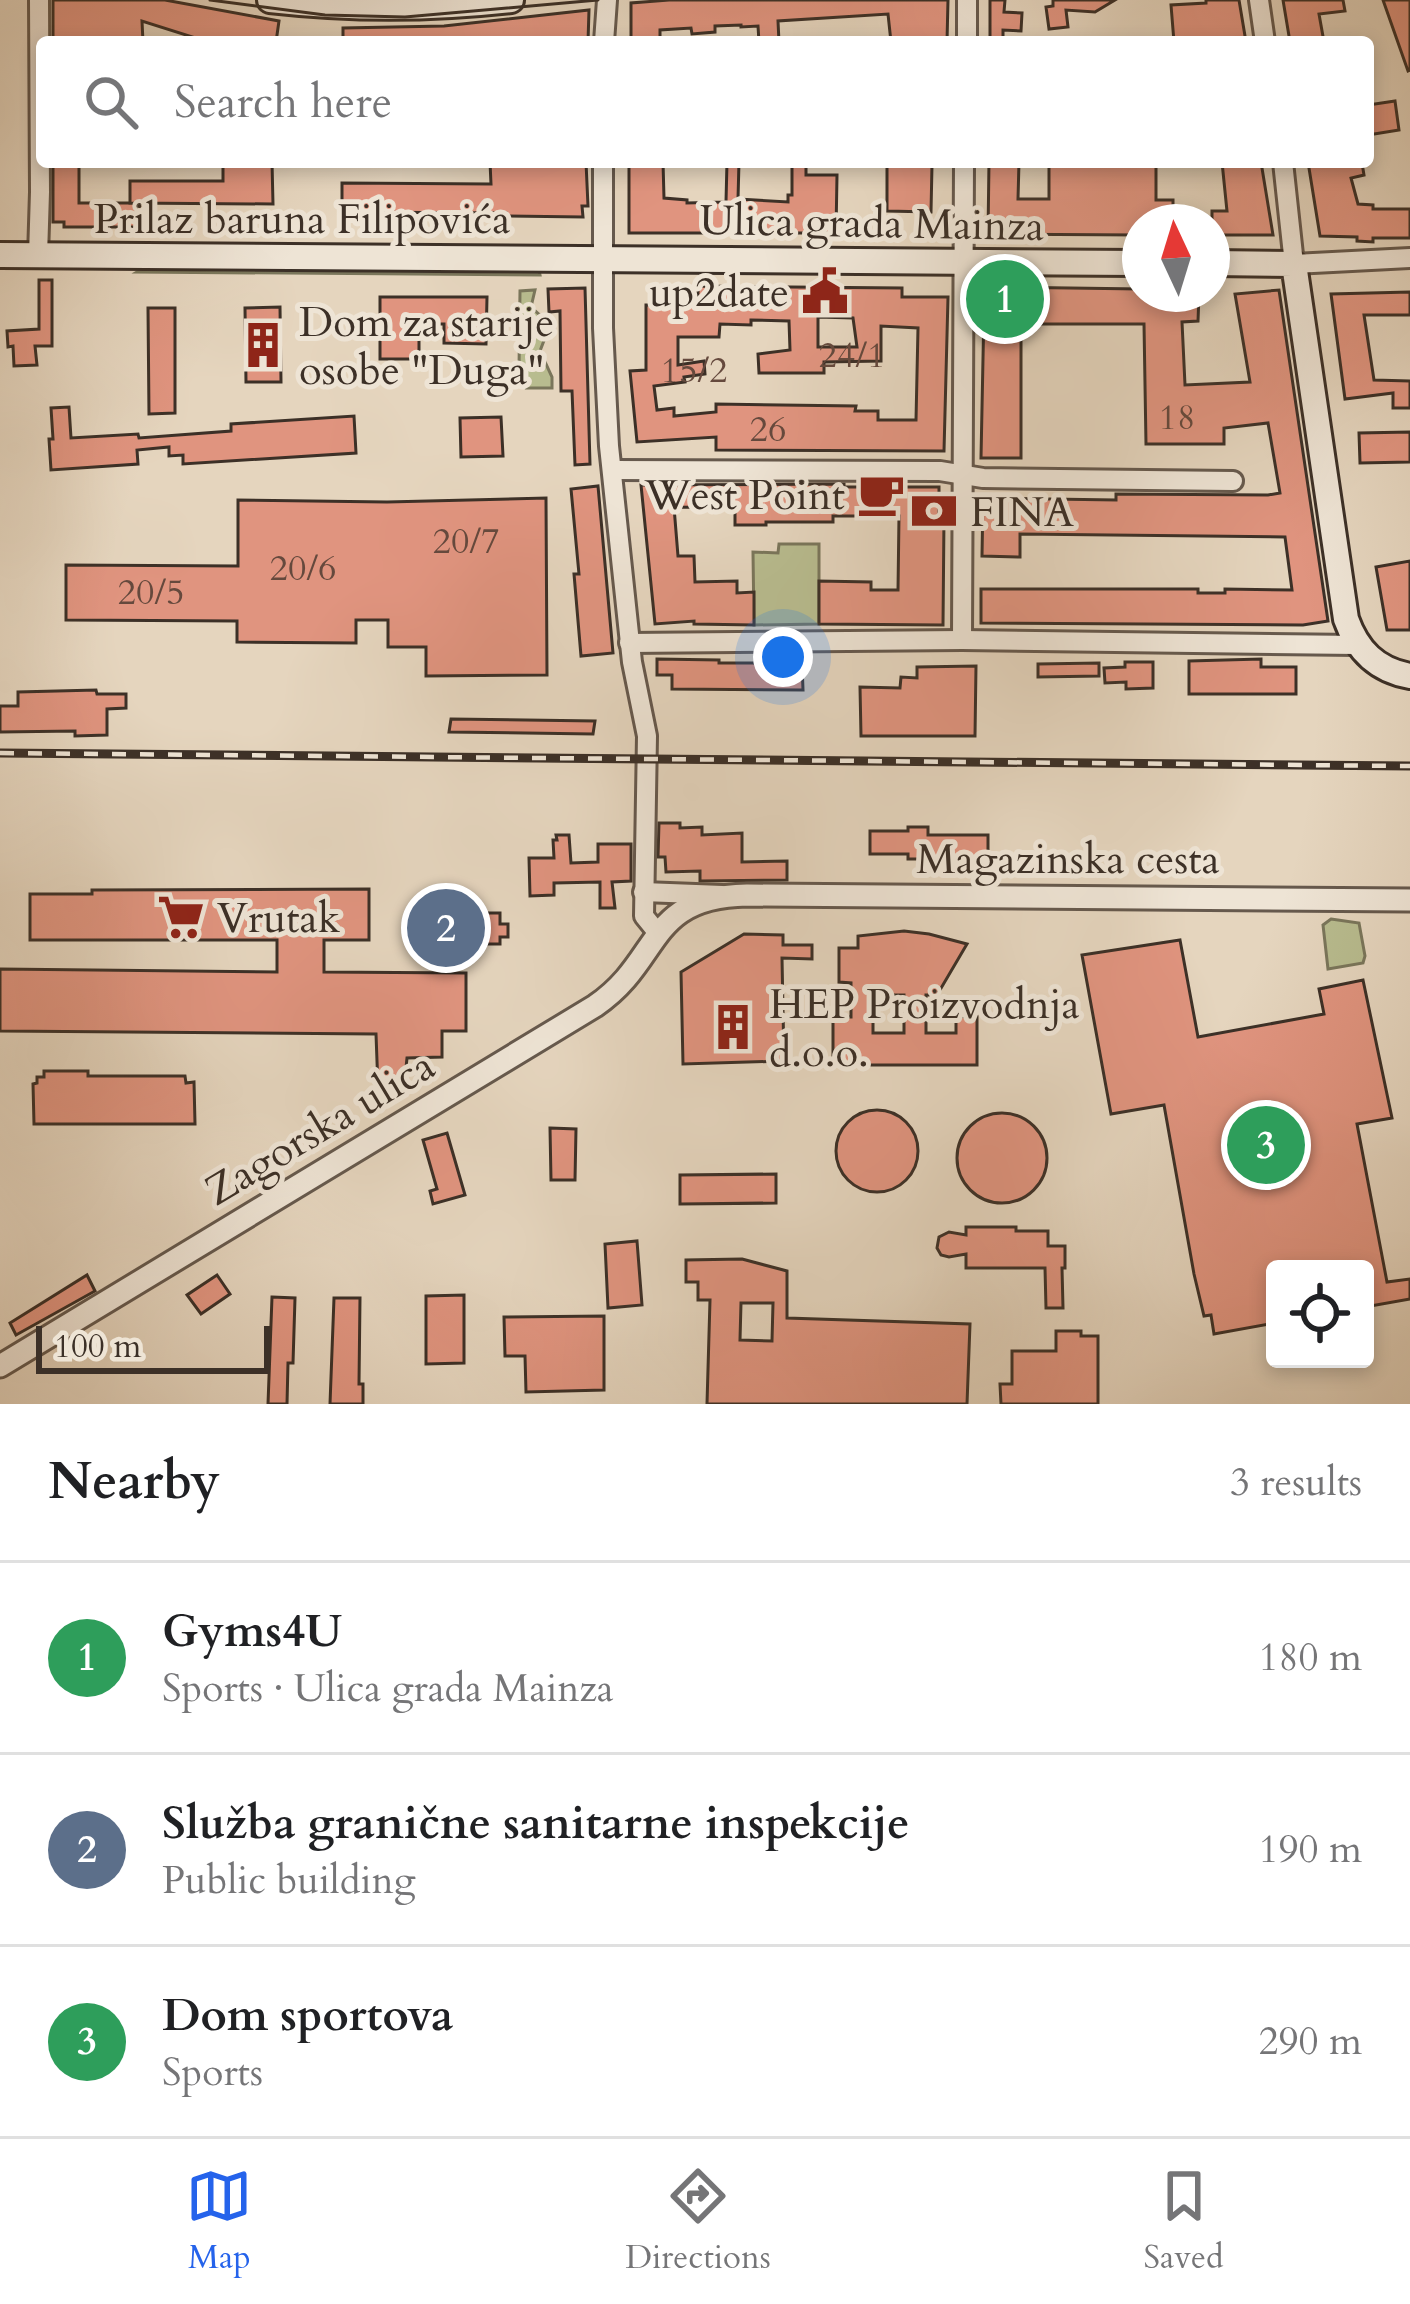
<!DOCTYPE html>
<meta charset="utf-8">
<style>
:root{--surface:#fff;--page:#f2f2f2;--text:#202124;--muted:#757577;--line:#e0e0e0;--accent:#2563eb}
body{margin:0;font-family:Cardo,serif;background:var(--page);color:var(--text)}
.controls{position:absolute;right:36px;bottom:36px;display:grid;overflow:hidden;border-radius:12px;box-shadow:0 6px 18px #0003}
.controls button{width:108px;height:108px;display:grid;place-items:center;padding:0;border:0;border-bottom:3px solid var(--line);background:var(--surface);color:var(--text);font:60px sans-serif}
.compass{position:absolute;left:1122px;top:204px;width:108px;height:108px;border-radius:50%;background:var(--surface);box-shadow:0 6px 18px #0003;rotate:356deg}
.scale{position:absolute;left:36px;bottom:30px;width:234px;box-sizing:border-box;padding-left:12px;border:6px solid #3c3027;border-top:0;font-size:33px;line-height:42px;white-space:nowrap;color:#3c3027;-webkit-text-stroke:9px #eee4d5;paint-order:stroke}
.you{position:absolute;left:783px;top:657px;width:42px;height:42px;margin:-30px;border:9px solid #fff;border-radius:50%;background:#1a73e8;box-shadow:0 0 0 18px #1a73e833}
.badge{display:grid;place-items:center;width:78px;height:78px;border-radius:50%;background:var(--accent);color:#fff;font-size:39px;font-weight:700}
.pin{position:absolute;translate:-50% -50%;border:6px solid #fff;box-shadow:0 3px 12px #0006}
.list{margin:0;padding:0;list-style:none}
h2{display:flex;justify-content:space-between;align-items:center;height:156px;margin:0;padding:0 48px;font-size:51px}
h2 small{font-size:39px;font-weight:400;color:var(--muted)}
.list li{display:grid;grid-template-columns:78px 1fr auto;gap:36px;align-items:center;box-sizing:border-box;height:192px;padding:0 48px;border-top:3px solid var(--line)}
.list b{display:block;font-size:45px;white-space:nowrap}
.list p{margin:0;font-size:39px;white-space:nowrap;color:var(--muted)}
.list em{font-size:39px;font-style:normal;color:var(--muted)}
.icon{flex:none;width:66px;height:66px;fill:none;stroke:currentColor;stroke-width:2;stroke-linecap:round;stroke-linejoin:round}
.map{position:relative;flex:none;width:1410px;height:1404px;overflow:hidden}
.search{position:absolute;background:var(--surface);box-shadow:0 6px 18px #0003;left:36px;right:36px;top:36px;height:132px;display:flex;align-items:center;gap:30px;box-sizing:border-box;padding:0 42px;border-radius:12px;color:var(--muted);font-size:45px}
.sheet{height:732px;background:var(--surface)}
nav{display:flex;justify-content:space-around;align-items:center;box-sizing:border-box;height:168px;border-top:3px solid var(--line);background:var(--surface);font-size:33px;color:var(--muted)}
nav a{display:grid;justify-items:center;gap:6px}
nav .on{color:var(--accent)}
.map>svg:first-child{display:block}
.green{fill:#b8bc8f;stroke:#7a765b;stroke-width:3}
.building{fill:#e0947f;stroke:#3c3027;stroke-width:3;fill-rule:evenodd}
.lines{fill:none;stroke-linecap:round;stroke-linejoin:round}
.minor-casing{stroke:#66594d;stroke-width:24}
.tertiary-casing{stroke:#66594d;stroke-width:27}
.secondary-casing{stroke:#3c3027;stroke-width:30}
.minor{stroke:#eee4d5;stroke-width:18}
.tertiary{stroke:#eee4d5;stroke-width:21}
.secondary{stroke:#eee4d5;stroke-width:24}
.tram{stroke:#3c3027;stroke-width:3}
.rail-casing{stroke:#3c3027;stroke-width:9}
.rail{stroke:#eee4d5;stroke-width:4.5;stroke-dasharray:14;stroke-linecap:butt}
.labels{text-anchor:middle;stroke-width:10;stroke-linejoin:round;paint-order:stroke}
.number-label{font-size:36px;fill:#65493d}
.street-label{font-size:42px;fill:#3c3027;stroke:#eee4d5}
.poi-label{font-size:42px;fill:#3c3027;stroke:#eee4d5;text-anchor:start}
</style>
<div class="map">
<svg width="1410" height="1404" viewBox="0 0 1410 1404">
<rect width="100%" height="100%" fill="#e5d5be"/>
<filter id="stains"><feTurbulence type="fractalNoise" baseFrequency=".00167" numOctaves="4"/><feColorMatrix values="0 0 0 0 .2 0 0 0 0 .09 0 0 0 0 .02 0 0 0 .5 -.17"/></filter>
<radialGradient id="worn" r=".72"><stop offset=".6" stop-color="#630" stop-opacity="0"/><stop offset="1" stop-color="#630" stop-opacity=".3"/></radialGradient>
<g class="green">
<polygon points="144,268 539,270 540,275 137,272"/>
<polygon points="535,290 531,307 543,318 548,330 540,351 552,377 552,388 526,388 519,370 520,291"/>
<polygon points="779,544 819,544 819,624 754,625 753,552 778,553"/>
<polygon points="1331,919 1359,923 1365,956 1363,963 1328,969 1323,925"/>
</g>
<g class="building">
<polygon points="53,0 165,0 279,21 276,42 199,42 199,39 142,21 143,42 53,42"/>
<polygon points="669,0 948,0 947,42 891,42 888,14 778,21 779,42 759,42 758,26 741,27 741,25 715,26 715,32 692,34 691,28 660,30 660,42 631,42 631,3"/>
<polygon points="990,0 1005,0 1004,12 1022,13 1021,31 1003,30 1003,42 990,42"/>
<polygon points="1053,0 1115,0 1095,12 1066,10 1068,27 1049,29 1046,7 1053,6"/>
<polygon points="1206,0 1239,0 1246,42 1211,42 1211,40 1174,42 1171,5 1206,3"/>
<polygon points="1283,0 1343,0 1345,11 1319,14 1324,42 1290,42"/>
<polygon points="1383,0 1410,0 1410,70 1408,71"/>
<polygon points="589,10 588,42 343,42 343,28 444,26"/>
<polygon points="1395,101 1399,130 1368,135 1368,105"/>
<polygon points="53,162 79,162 79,203 136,203 136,227 64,227 64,222 53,222"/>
<polygon points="223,162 272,162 273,204 130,203 130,181 223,181"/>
<polygon points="490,162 586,162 588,206 582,206 583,217 506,216 506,213 342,212 342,183 491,184"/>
<polygon points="629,162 663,162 664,198 687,200 687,203 726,202 727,162 739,162 738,199 788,202 788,195 792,195 792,162 806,162 806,175 837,175 836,233 629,233"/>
<polygon points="989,162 1019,162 1018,199 1049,199 1049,162 1156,162 1156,200 1173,200 1173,222 1140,222 1140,235 988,234"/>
<polygon points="1222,162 1261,162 1273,235 1212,235 1212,211 1227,211"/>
<polygon points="1308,162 1341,162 1342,166 1362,163 1364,175 1351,178 1358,204 1373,205 1373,209 1410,209 1410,238 1373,238 1373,242 1357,241 1357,237 1320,236"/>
<polygon points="887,165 932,165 931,212 887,211"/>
<polygon points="39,280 52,280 52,346 35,346 37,365 14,366 13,346 8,347 7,331 39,329"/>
<path d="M698,286L902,288V297H948L944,451L716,450V437L637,442L630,371L646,370V305H698ZM818,317L853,318L857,347H818ZM751,320L789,321L790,350L758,354L759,373H824V362L881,361V326L918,328L916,420H878V411H855L856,406L716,404V412L674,416V408L657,410L654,386L685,382L684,377L705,374L704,361L678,365V337H719L720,324L751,325Z"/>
<polygon points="1002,287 1140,289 1140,294 1199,294 1198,321 1182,322 1185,385 1250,382 1235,294 1279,290 1328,621 1303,625 981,623 981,589 1198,589 1198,593 1225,593 1225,589 1292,590 1285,537 1020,534 1020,557 982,556 983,498 1116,500 1116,494 1268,495 1280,493 1268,423 1224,428 1224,444 1146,444 1144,324 1021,324 1021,458 981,458 984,309 989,292"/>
<polygon points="585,288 590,464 575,465 572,391 561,391 560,311 549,312 548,289"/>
<polygon points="1410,292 1410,315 1364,315 1374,380 1410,381 1410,408 1393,408 1393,393 1345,399 1331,294"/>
<polygon points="380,297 487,297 486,344 444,343 444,324 419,324 419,359 380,359"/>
<polygon points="280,307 281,382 246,382 245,308"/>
<polygon points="148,308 175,308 175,413 149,414"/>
<polygon points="69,407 71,438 138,434 139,438 231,431 231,424 354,416 356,453 183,464 183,455 169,456 169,447 137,450 138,464 51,470 49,439 53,439 51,408"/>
<polygon points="501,417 503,456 461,457 460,418"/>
<polygon points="1410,432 1410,462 1360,463 1359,433"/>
<polygon points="844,484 844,487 939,487 939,517 944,517 943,625 819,624 819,581 871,582 871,590 898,590 899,516 833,516 833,522 766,522 766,525 735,525 735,508 674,507 678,556 694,556 695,582 737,581 737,593 754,592 754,625 694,624 694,621 655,624 641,485"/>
<polygon points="598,486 613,653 581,656 574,574 579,574 571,489"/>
<polygon points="546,498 547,675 426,676 426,647 388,647 388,620 356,620 356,643 237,642 237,621 66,620 66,565 238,566 238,500 387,502"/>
<polygon points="1410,561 1410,630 1387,630 1376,567"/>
<polygon points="657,659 719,660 719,663 802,663 803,690 672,689 672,675 657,675"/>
<polygon points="1261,659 1261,667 1296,667 1296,694 1189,694 1189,661"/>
<polygon points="1125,662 1153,662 1153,688 1126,689 1126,682 1105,683 1104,668 1125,667"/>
<polygon points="1099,663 1099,676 1038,677 1038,664"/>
<polygon points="976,666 975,736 861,736 860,687 900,688 901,677 917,678 917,667"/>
<polygon points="96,690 97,694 126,694 126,708 107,709 107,735 75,736 75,731 0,732 0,706 18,706 18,692"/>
<polygon points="451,719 595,721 593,734 449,732"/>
<polygon points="659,823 680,823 680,828 702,827 702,835 742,833 742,862 787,861 787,880 700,881 700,871 666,872 665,857 658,857"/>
<polygon points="908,827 928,827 928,835 988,835 988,862 928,863 928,859 908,859 908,854 870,854 870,831 908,831"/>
<polygon points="556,835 569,835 571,863 598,862 598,844 631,844 631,881 612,882 615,908 600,908 600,882 554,883 554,895 530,896 529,858 554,858 553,840 557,840"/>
<polygon points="369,889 369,940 324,940 324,972 466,973 466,1031 442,1031 442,1057 407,1058 404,1087 378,1088 376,1034 0,1031 0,969 277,972 277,940 30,940 30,894 92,894 92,890"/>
<polygon points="417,913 500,913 500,924 508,924 508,937 500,937 500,944 418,944"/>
<path d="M904,931L929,934L967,944L937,995H926V1033H956V1017L977,1016V1065H833V1017H851V983L839,982V948H858V936ZM873,995H904V1033H873Z"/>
<polygon points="744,934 783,935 783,945 812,945 812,959 782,958 784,1061 683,1064 681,972"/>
<polygon points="1180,940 1198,1037 1324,1014 1319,989 1363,980 1392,1118 1357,1124 1387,1282 1410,1279 1410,1299 1365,1307 1365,1269 1275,1269 1275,1323 1214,1334 1211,1315 1204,1316 1194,1274 1164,1105 1111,1114 1082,955"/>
<polygon points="44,1071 88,1071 88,1076 185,1076 186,1083 194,1082 195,1124 34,1124 33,1084 37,1083 37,1077 44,1077"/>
<circle cx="877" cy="1151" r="41"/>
<circle cx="1002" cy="1158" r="45"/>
<polygon points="550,1128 576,1129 575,1180 551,1180"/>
<polygon points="447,1133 465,1195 433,1204 430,1191 437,1189 423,1140"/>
<polygon points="776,1174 776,1203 680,1204 680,1175"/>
<polygon points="966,1227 1016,1227 1016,1231 1048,1231 1048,1246 1065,1246 1065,1268 1062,1268 1063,1308 1046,1308 1045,1268 966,1268 966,1254 949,1257 941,1255 937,1248 939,1237 949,1232 966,1235"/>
<polygon points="637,1241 642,1305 608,1308 605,1244"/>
<path d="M742,1259L787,1271V1318L970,1324L967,1404H707L710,1300H698V1282H686V1260ZM741,1303H773L772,1341L740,1340Z"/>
<polygon points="87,1275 95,1291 16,1335 10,1323"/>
<polygon points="217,1275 230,1294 201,1314 187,1295"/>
<polygon points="464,1295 464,1363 426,1364 426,1296"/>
<polygon points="272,1297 295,1298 293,1363 288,1363 287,1404 268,1404"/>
<polygon points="334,1298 360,1298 359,1384 363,1384 363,1404 330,1404"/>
<polygon points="604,1316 604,1390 526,1392 525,1356 505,1356 504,1317"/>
<polygon points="1056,1331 1081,1331 1081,1336 1098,1336 1098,1404 1001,1404 1000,1384 1012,1384 1012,1351 1056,1351"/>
</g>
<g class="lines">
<defs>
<g id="minor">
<polyline points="1259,0 1265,42"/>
<polyline points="604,42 607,0"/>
<polyline points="967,42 967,0"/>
<polyline points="603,162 603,328 609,446 632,662 647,736 644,916 657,932"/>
<polyline points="1283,162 1294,264 1410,258"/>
<polyline points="38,256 40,192 39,0"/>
<polyline points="612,470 940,471 983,478 1233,481"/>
<polyline points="962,640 964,162"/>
<polyline points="629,643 962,640 1357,645"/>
<polyline points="643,892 722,895"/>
</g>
<path id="tertiary" d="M0,1366L595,1006C663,960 645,897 747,895L1410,900"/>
<g id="secondary">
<path d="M270,0C350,9 430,9 511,0"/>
<polyline points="0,255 1140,263"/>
<path d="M1212,263L1294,264L1346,619C1357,650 1376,670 1410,676"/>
</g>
</defs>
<use href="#minor" class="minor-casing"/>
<use href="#tertiary" class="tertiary-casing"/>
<use href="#secondary" class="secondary-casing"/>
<use href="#minor" class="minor"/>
<use href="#tertiary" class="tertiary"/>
<use href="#secondary" class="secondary"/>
<polyline class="tram" points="210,0 325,15 405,17 598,0"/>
<defs>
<polyline id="rail" points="0,753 1410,766"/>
</defs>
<use href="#rail" class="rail-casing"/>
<use href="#rail" class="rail"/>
</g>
<defs>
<symbol id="civic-bare" viewBox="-9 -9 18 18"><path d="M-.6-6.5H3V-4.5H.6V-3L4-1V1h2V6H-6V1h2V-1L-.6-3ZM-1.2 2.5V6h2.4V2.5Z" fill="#8f2418" stroke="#eee4d5" stroke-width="2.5" paint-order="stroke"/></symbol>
<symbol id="building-bare" viewBox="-9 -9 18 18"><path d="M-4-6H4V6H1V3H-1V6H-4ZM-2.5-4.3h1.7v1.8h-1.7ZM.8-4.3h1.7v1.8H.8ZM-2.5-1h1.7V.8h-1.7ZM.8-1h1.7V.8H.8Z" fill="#8f2418" stroke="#eee4d5" stroke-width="2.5" paint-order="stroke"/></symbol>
<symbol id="cafe-bare" viewBox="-9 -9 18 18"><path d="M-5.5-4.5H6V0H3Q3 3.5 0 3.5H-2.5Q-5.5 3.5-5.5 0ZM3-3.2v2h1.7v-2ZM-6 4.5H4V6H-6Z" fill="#8f2418" stroke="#eee4d5" stroke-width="2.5" paint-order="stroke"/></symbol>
<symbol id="bank-bare" viewBox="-9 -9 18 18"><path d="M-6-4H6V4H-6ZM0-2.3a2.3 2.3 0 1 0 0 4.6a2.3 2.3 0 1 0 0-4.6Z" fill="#8f2418" stroke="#eee4d5" stroke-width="2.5" paint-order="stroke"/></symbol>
<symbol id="supermarket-bare" viewBox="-9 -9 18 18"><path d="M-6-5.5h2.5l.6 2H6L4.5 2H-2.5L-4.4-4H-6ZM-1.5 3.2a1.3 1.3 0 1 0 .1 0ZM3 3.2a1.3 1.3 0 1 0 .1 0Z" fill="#8f2418" stroke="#eee4d5" stroke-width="2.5" paint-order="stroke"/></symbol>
</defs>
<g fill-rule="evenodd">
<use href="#civic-bare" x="792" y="258" width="66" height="66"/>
<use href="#building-bare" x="230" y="312" width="66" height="66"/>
<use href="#cafe-bare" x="848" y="461" width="66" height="66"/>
<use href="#bank-bare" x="901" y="478" width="66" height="66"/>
<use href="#supermarket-bare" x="148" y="884" width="66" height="66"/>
<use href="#building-bare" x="700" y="994" width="66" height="66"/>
</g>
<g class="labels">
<g class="number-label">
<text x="852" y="367">24/1</text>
<text x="694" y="382">15/2</text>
<text x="1177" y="429">18</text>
<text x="768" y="441">26</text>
<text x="466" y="553">20/7</text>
<text x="303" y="580">20/6</text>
<text x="151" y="604">20/5</text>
</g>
<g class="street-label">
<text x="302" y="233">Prilaz baruna Filipovića</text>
<text transform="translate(872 222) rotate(1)" y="15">Ulica grada Mainza</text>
<text x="1068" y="873">Magazinska cesta</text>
<text transform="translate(319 1127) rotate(-31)" y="15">Zagorska ulica</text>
</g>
<g class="poi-label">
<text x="789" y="306" text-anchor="end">up2date</text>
<text x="299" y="336">Dom za starije<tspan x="299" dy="48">osobe "Duga"</tspan></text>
<text x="845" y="509" text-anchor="end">West Point</text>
<text x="970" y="526">FINA</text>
<text x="217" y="932">Vrutak</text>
<text x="769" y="1018">HEP Proizvodnja<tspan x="769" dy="48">d.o.o.</tspan></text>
</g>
</g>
<rect width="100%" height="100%" filter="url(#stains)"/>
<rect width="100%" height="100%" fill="url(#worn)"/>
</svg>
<div class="controls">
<button><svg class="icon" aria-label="locate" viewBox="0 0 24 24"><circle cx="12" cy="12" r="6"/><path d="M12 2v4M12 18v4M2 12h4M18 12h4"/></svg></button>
</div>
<svg class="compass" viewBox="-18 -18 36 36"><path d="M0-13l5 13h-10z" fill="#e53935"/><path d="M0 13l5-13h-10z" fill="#757577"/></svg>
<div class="scale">100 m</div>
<div class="you"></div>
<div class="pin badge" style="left:1005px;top:299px;background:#2e9e5b">1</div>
<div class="pin badge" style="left:446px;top:928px;background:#5c6f8a">2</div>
<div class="pin badge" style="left:1266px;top:1145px;background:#2e9e5b">3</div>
<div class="search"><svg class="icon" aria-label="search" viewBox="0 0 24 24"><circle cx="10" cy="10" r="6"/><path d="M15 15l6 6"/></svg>Search here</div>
</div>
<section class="sheet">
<h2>Nearby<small>3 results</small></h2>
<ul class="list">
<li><span class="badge" style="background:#2e9e5b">1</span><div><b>Gyms4U</b><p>Sports · Ulica grada Mainza</p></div><em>180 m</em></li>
<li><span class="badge" style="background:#5c6f8a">2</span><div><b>Služba granične sanitarne inspekcije</b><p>Public building</p></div><em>190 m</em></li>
<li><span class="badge" style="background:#2e9e5b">3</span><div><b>Dom sportova</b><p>Sports</p></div><em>290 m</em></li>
</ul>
</section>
<nav>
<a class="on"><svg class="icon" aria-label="map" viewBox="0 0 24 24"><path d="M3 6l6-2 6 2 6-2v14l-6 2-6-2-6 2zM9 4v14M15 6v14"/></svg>Map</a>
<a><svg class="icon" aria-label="directions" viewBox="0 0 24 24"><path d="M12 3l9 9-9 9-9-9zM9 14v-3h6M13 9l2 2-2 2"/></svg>Directions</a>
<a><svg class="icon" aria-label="saved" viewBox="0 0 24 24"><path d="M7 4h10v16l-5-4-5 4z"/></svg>Saved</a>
</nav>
